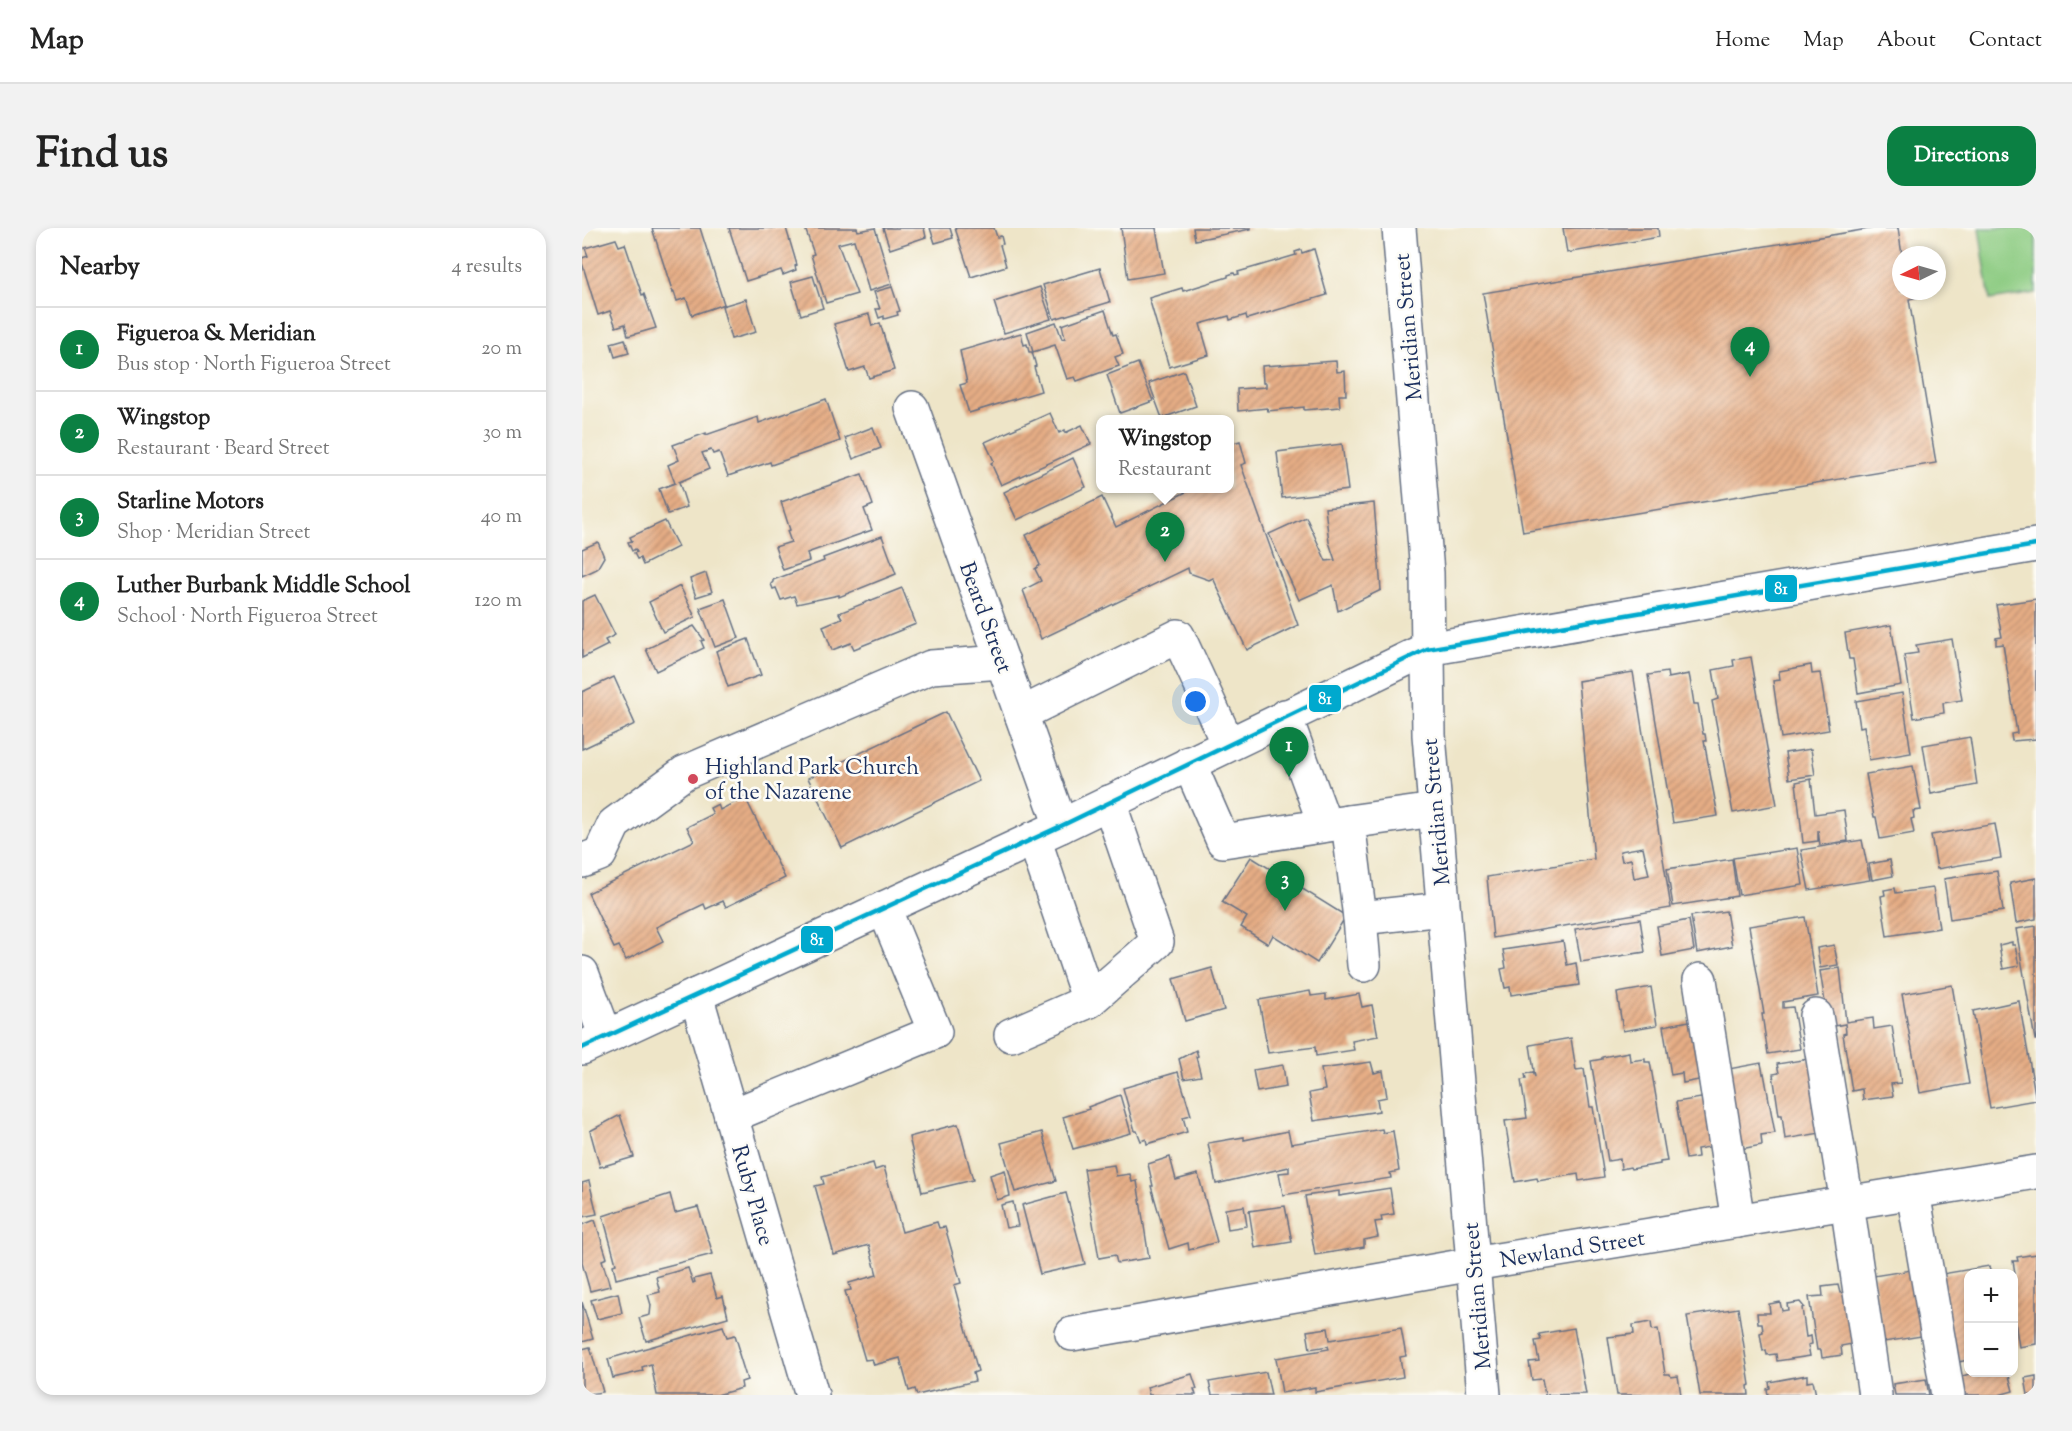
<!DOCTYPE html>
<meta charset="utf-8">
<style>
:root{--surface:#fff;--page:#f2f2f2;--text:#222;--muted:#767676;--line:#e0e0e0;--accent:#0b8043}
body{margin:0;font-family:"Sorts Mill Goudy",serif;background:var(--page);color:var(--text)}
.controls{position:absolute;right:18px;bottom:18px;display:grid;overflow:hidden;border-radius:12px;box-shadow:0 3px 9px #0003}
.controls button{width:54px;height:54px;display:grid;place-items:center;padding:0;border:0;border-bottom:2px solid var(--line);background:var(--surface);color:var(--text);font:30px sans-serif}
.compass{position:absolute;left:1310px;top:18px;width:54px;height:54px;border-radius:50%;background:var(--surface);box-shadow:0 3px 9px #0003;rotate:265deg}
.you{position:absolute;left:614px;top:474px;width:21px;height:21px;margin:-15px;border:4px solid #fff;border-radius:50%;background:#1a73e8;box-shadow:0 0 0 9px #1a73e833}
.badge{display:grid;place-items:center;width:39px;height:39px;border-radius:50%;background:var(--accent);color:#fff;font-size:20px;font-weight:700}
.pin{position:absolute;translate:-50% -50px;filter:drop-shadow(0 2px 3px #0008)}
.pin::after{content:'';position:absolute;top:32px;width:21px;height:18px;background:inherit;clip-path:polygon(0 0,100% 0,50% 100%)}
.popup{position:absolute;left:514px;top:187px;width:138px;height:78px;box-sizing:border-box;display:grid;place-content:center;border-radius:12px;background:var(--surface);filter:drop-shadow(0 2px 4px #0005);font-size:20px;white-space:nowrap;color:var(--muted)}
.popup b{font-size:22px;color:var(--text)}
.popup::after{content:'';position:absolute;left:50%;top:100%;margin-left:-12px;border:12px solid transparent;border-top-color:var(--surface)}
.list{margin:0;padding:0;list-style:none}
h2{display:flex;justify-content:space-between;align-items:center;height:78px;margin:0;padding:0 24px;font-size:26px}
h2 small{font-size:20px;font-weight:400;color:var(--muted)}
.list li{display:grid;grid-template-columns:39px 1fr auto;gap:18px;align-items:center;box-sizing:border-box;height:84px;padding:0 24px;border-top:2px solid var(--line)}
.list b{display:block;font-size:22px;white-space:nowrap}
.list p{margin:0;font-size:20px;white-space:nowrap;color:var(--muted)}
.list em{font-size:20px;font-style:normal;color:var(--muted)}
.map{position:relative;flex:none;width:1454px;height:1167px;overflow:hidden;border-radius:18px}
header{display:flex;align-items:center;gap:36px;box-sizing:border-box;height:84px;padding:0 30px;background:var(--surface);border-bottom:2px solid var(--line)}
header strong{font-size:28px}
nav{display:flex;gap:33px;margin-inline-start:auto;font-size:21px}
.intro{display:flex;align-items:center;justify-content:space-between;box-sizing:border-box;height:144px;padding:0 36px}
h1{margin:0;font-size:42px}
.button{padding:15px 27px;border-radius:18px;background:var(--accent);color:#fff;font-size:21px;font-weight:700}
main{display:flex;gap:36px;padding:0 36px}
aside{flex:1;background:var(--surface);border-radius:18px;box-shadow:0 3px 9px #0003}
.map>svg:first-child{display:block}
.grass{fill:#8ecc83;stroke:#547e70;stroke-width:1.5}
.building{fill:url(#building-hatch);fill-rule:evenodd}
.lines{fill:none;stroke-linecap:round;stroke-linejoin:round}
.minor-casing{stroke:#656f83;stroke-width:36}
.major-casing{stroke:#656f83;stroke-width:36}
.minor{stroke:#fff;stroke-width:33}
.major{stroke:#fff;stroke-width:33}
.bus-1-casing{stroke:#fdfcf7;stroke-width:9}
.bus-1{stroke:#00a9ce;stroke-width:4.5}
.poi-dot{fill:#d1495b;stroke:#fdfcf7;stroke-width:2}
.labels{text-anchor:middle;stroke-width:5;stroke-linejoin:round;paint-order:stroke}
.street-label{font-size:22px;fill:#1b2f5e;stroke:#fdfcf7}
.poi-label{font-size:22px;fill:#1b2f5e;stroke:#fdfcf7;text-anchor:start}
.line-badge{stroke:#fdfcf7;stroke-width:2}
.badge-label{font-size:16px;text-anchor:middle;font-weight:bold;fill:#fff}
</style>
<header>
<strong>Map</strong>
<nav><a>Home</a><a>Map</a><a>About</a><a>Contact</a></nav>
</header>
<div class="intro"><h1>Find us</h1><a class="button">Directions</a></div>
<main>
<aside>
<h2>Nearby<small>4 results</small></h2>
<ul class="list">
<li><span class="badge">1</span><div><b>Figueroa &amp; Meridian</b><p>Bus stop · North Figueroa Street</p></div><em>20 m</em></li>
<li><span class="badge">2</span><div><b>Wingstop</b><p>Restaurant · Beard Street</p></div><em>30 m</em></li>
<li><span class="badge">3</span><div><b>Starline Motors</b><p>Shop · Meridian Street</p></div><em>40 m</em></li>
<li><span class="badge">4</span><div><b>Luther Burbank Middle School</b><p>School · North Figueroa Street</p></div><em>120 m</em></li>
</ul>
</aside>
<div class="map">
<svg width="1454" height="1167" viewBox="0 0 1454 1167">
<defs>
<pattern id="building-hatch" width="6" height="6" patternUnits="userSpaceOnUse" patternTransform="scale(1.5)"><rect width="6" height="6" fill="#e6ad85"/><path d="M-1 1l2-2M0 6l6-6M5 7l2-2" fill="none" stroke="#ba8d70"/></pattern>
</defs>
<rect width="100%" height="100%" fill="#fdfcf7"/>
<filter id="ink" filterUnits="userSpaceOnUse"><feTurbulence type="fractalNoise" baseFrequency=".0167" numOctaves="2"/><feDisplacementMap in="SourceGraphic" scale="12" xChannelSelector="R" yChannelSelector="G"/><feConvolveMatrix kernelMatrix="1 2 1 2 8 2 1 2 1" color-interpolation-filters="sRGB"/></filter>
<filter id="wash" filterUnits="userSpaceOnUse"><feTurbulence type="fractalNoise" baseFrequency=".008" numOctaves="4" result="noise"/><feDisplacementMap in="SourceGraphic" scale="24" xChannelSelector="R" yChannelSelector="G"/><feGaussianBlur stdDeviation="1.35" result="paint"/><feColorMatrix in="noise" values="0 0 0 0 0 0 0 0 0 0 0 0 0 0 0 0 0 1.4 0 .05"/><feComposite in="paint" operator="in"/></filter>
<g filter="url(#wash)">
<rect width="100%" height="100%" fill="#eee5c8"/>
<polygon class="grass" points="1397,0 1454,0 1454,65 1408,72"/>
<g id="blocks">
<g class="building">
<polygon points="70,0 118,0 142,76 110,87 104,70 95,73 92,64 91,65"/>
<polygon points="147,0 204,0 215,37 213,38 214,42 201,47 199,42 164,53"/>
<polygon points="223,0 275,0 276,3 293,0 310,56 287,63 272,12 256,16 275,66 244,75 229,27 232,26"/>
<polygon points="301,0 342,0 344,9 308,21"/>
<polygon points="348,0 368,0 371,10 353,15"/>
<polygon points="373,0 412,0 415,9 419,8 421,16 418,17 424,38 389,49"/>
<polygon points="539,0 574,0 582,45 546,51"/>
<polygon points="611,0 669,0 669,1 613,12"/>
<polygon points="981,0 1076,0 1077,9 985,25"/>
<polygon points="1292,0 1316,0 1320,27 1319,63 1348,63 1348,67 1327,71 1354,235 941,304 901,65"/>
<polygon points="34,11 37,18 43,16 60,67 62,66 74,100 46,108 43,96 34,99 28,83 16,87 0,35 0,30 6,28 3,20"/>
<polygon points="732,21 745,67 665,91 664,87 648,92 647,88 618,96 627,127 587,139 567,70 600,60 601,63 646,49 646,47 652,45 653,47 657,46 656,44 714,27 713,24 719,22 720,25"/>
<polygon points="518,40 528,74 472,91 461,57"/>
<polygon points="231,48 241,80 219,87 209,54"/>
<polygon points="310,59 318,83 315,84 316,87 302,91 302,88 297,90 294,81 298,81 292,64"/>
<polygon points="458,59 469,91 422,105 412,74"/>
<polygon points="164,71 174,104 149,111 140,78"/>
<polygon points="523,82 531,107 534,106 541,126 533,129 537,138 495,153 493,149 485,151 473,117 451,124 445,104 474,94 480,111 483,110 480,97"/>
<polygon points="287,86 290,98 298,95 312,142 287,150 283,139 267,144 252,96"/>
<polygon points="439,105 442,117 445,116 447,124 450,124 454,138 452,139 459,163 387,185 378,157 385,155 378,123"/>
<polygon points="43,111 47,125 33,129 29,115"/>
<polygon points="754,133 755,144 763,143 764,167 757,167 758,179 722,182 722,179 686,183 685,180 656,183 655,161 684,159 684,155 681,155 680,138"/>
<polygon points="556,135 571,173 538,185 525,147"/>
<polygon points="602,143 614,178 580,190 567,155"/>
<polygon points="244,171 258,213 189,237 188,234 146,248 137,224 131,226 129,222 120,225 127,241 97,254 105,279 86,286 77,261 93,255 86,237 97,232 91,217 124,205 124,207 176,189 177,195"/>
<polygon points="468,185 477,205 483,202 483,205 500,197 509,216 419,257 409,235 412,233 403,214"/>
<polygon points="291,199 299,220 271,231 263,210"/>
<polygon points="658,213 664,235 659,237 716,397 665,422 631,350 627,352 607,345 606,340 459,411 441,362 459,353 453,341 458,337 444,307 520,269 534,299 604,264 603,260 648,260 648,216"/>
<polygon points="760,216 766,262 700,270 695,224"/>
<polygon points="491,230 504,259 435,292 422,264"/>
<polygon points="280,246 291,277 282,281 290,302 225,325 227,333 201,342 193,319 209,314 205,303 208,302 199,274"/>
<polygon points="792,275 799,362 756,383 751,357 717,372 687,306 724,289 744,333 753,332 747,314 743,280"/>
<polygon points="83,293 96,319 61,337 58,330 55,331 52,325 55,324 53,321 50,323 46,314 50,313 48,309"/>
<polygon points="300,308 314,346 257,369 257,367 215,376 212,368 199,372 194,360 191,361 189,356 191,354 191,352 242,333 241,330"/>
<polygon points="16,314 22,329 15,341 0,348 0,321"/>
<polygon points="124,345 130,364 114,369 108,351"/>
<polygon points="98,358 113,389 81,404 67,374"/>
<polygon points="320,360 334,396 272,421 269,415 250,422 241,398 260,390 257,385"/>
<polygon points="13,367 33,407 23,412 26,417 0,430 0,373"/>
<polygon points="143,371 157,410 133,419 118,380"/>
<polygon points="1454,371 1454,511 1430,513 1429,506 1435,505 1421,416 1414,417 1414,410 1420,409 1414,377"/>
<polygon points="1309,397 1319,457 1276,465 1271,431 1267,431 1263,405"/>
<polygon points="112,398 122,412 119,413 122,420 74,443 64,421"/>
<polygon points="166,411 179,447 146,459 134,423"/>
<polygon points="1370,411 1380,472 1361,475 1362,485 1332,490 1322,427 1336,425 1334,417"/>
<polygon points="1169,429 1195,577 1151,585 1130,473 1136,471 1131,442 1152,438 1151,432"/>
<polygon points="1229,437 1230,446 1238,445 1247,502 1199,510 1191,453 1198,452 1197,443"/>
<path d="M1051,444L1089,680L911,710L905,649L1012,631L996,453ZM1061,619L1067,647L1052,650L1049,631L1040,633L1038,623Z"/>
<polygon points="1085,444 1086,450 1107,446 1108,451 1112,476 1116,476 1121,506 1123,506 1124,513 1122,513 1136,588 1091,595 1066,447"/>
<polygon points="32,449 53,496 0,521 0,464"/>
<polygon points="1320,465 1329,525 1287,532 1282,498 1278,499 1274,473"/>
<polygon points="364,484 397,553 260,620 226,550"/>
<polygon points="1388,509 1395,557 1349,566 1341,517"/>
<polygon points="1229,521 1233,547 1207,551 1203,525"/>
<polygon points="1331,538 1339,582 1331,583 1332,590 1329,591 1332,605 1298,611 1294,589 1292,589 1284,546"/>
<polygon points="1229,551 1233,586 1262,582 1266,613 1238,617 1236,602 1236,613 1221,615 1214,554"/>
<polygon points="163,569 203,650 144,679 141,673 124,681 122,676 74,699 81,713 44,732 37,718 32,720 6,665 112,613 105,599 131,586 128,580 136,576 138,582"/>
<polygon points="1413,596 1419,630 1355,641 1349,607"/>
<polygon points="1280,612 1288,652 1227,662 1219,622"/>
<polygon points="1215,620 1221,657 1157,667 1151,630"/>
<polygon points="669,629 764,688 735,735 691,707 686,716 659,699 665,689 640,674"/>
<polygon points="1150,631 1155,668 1091,678 1085,641"/>
<polygon points="1308,632 1311,648 1290,652 1287,636"/>
<polygon points="1415,643 1421,683 1368,691 1362,651"/>
<polygon points="1454,650 1454,691 1434,695 1428,655"/>
<polygon points="1313,660 1314,665 1351,660 1357,700 1305,708 1299,668 1303,667 1302,662"/>
<polygon points="1144,683 1150,718 1115,725 1109,688"/>
<polygon points="1223,689 1236,768 1201,774 1201,780 1211,779 1218,821 1186,826 1180,786 1182,786 1167,698"/>
<polygon points="1058,691 1063,724 999,734 993,701"/>
<polygon points="1107,692 1112,722 1080,728 1075,698"/>
<polygon points="1454,698 1454,812 1453,812 1434,701"/>
<polygon points="981,713 985,737 994,735 997,757 929,767 928,759 923,760 919,741 924,740 921,722"/>
<polygon points="1430,714 1430,717 1433,717 1437,738 1421,741 1417,717"/>
<polygon points="1252,717 1256,737 1238,740 1235,720"/>
<polygon points="630,740 642,782 603,793 591,751"/>
<polygon points="1258,740 1264,794 1291,790 1292,801 1310,798 1319,855 1309,856 1311,868 1281,872 1280,861 1270,863 1261,806 1264,805 1263,796 1247,799 1238,743"/>
<polygon points="1370,757 1387,856 1338,865 1320,766"/>
<polygon points="1069,759 1075,797 1041,803 1035,765"/>
<polygon points="728,763 729,768 744,766 744,772 777,766 780,779 790,777 796,808 770,813 772,822 734,828 733,819 686,825 677,772"/>
<polygon points="1437,773 1454,872 1408,880 1391,783"/>
<polygon points="1118,791 1117,852 1101,855 1100,845 1089,847 1081,798"/>
<polygon points="989,810 994,842 1002,841 1008,879 1011,879 1022,949 997,953 996,946 956,953 955,950 933,954 923,893 945,890 939,852 944,851 943,846 951,844 953,849 948,817"/>
<polygon points="614,822 616,828 614,829 619,848 602,851 597,831"/>
<polygon points="1047,824 1048,833 1063,831 1063,834 1068,834 1085,933 1078,934 1078,936 1049,941 1048,939 1039,941 1038,931 1026,933 1009,833 1020,831 1020,829"/>
<polygon points="1232,830 1245,904 1203,911 1200,887 1197,887 1191,846 1197,845 1195,836"/>
<polygon points="789,834 792,845 801,843 805,869 795,871 797,883 732,893 727,865 743,862 739,841"/>
<polygon points="1179,835 1181,846 1182,845 1193,905 1179,907 1180,917 1153,922 1141,842"/>
<polygon points="701,837 704,859 675,864 671,842"/>
<polygon points="596,844 609,887 601,889 605,904 565,916 564,911 559,913 555,903 553,903 541,860"/>
<polygon points="538,867 549,905 491,921 481,889 507,881 506,879"/>
<polygon points="1131,868 1139,917 1115,921 1116,929 1104,931 1094,874"/>
<polygon points="38,887 52,929 18,939 8,903"/>
<polygon points="376,896 391,952 340,964 327,909"/>
<polygon points="800,901 801,905 811,903 817,943 808,945 809,950 701,967 697,945 707,944 707,939 634,956 626,915 662,909 662,912 706,903 709,916"/>
<polygon points="460,904 474,953 433,964 419,915"/>
<polygon points="588,929 594,952 616,946 635,1014 607,1022 606,1015 587,1021 569,958 571,958 566,936"/>
<polygon points="291,935 293,942 302,939 320,1004 355,994 357,1000 363,999 379,1055 372,1057 396,1143 391,1145 393,1153 335,1167 333,1161 327,1163 318,1130 292,1137 290,1131 283,1132 263,1063 269,1062 267,1055 295,1047 287,1017 252,1027 233,958 242,956 240,949"/>
<polygon points="532,937 534,948 548,946 550,954 555,953 567,1030 535,1035 533,1027 517,1030 502,941"/>
<polygon points="423,942 428,968 415,972 408,947"/>
<polygon points="7,953 15,986 0,989 0,955"/>
<polygon points="808,960 812,986 799,988 800,993 793,994 796,1009 782,1012 782,1019 733,1027 723,968 757,963 757,968"/>
<polygon points="484,965 503,1036 458,1046 440,977"/>
<polygon points="88,966 93,985 116,979 131,1026 34,1051 31,1037 34,1036 21,988"/>
<polygon points="431,974 436,998 424,1000 419,977"/>
<polygon points="662,978 665,998 646,1001 643,981"/>
<polygon points="703,978 710,1014 673,1020 667,983"/>
<polygon points="13,992 25,1030 20,1032 28,1058 8,1063 0,1035 0,997"/>
<polygon points="1454,1026 1454,1116 1437,1119 1432,1087 1432,1046 1433,1045 1431,1033 1436,1033 1435,1029"/>
<polygon points="1407,1038 1409,1046 1386,1046 1386,1132 1372,1135 1360,1046"/>
<polygon points="106,1040 111,1055 113,1054 112,1051 128,1047 135,1070 141,1068 146,1089 64,1113 57,1090 68,1087 69,1077 66,1067 78,1064 74,1049"/>
<polygon points="1335,1041 1346,1107 1302,1114 1291,1048"/>
<polygon points="1256,1057 1258,1065 1272,1063 1280,1114 1259,1118 1260,1127 1240,1130 1239,1122 1235,1122 1227,1069 1241,1068 1240,1059"/>
<polygon points="36,1065 40,1085 15,1091 9,1072"/>
<polygon points="0,1074 11,1111 0,1114"/>
<polygon points="1198,1074 1200,1083 1206,1082 1205,1076 1218,1074 1222,1079 1220,1080 1224,1109 1229,1108 1230,1116 1226,1117 1228,1128 1195,1133 1194,1126 1185,1127 1184,1122 1181,1123 1178,1105 1181,1104 1180,1095 1176,1095 1175,1085 1188,1085 1187,1076"/>
<polygon points="1156,1080 1168,1157 1166,1158 1167,1167 1118,1167 1105,1088"/>
<polygon points="1069,1094 1070,1102 1076,1101 1083,1146 1088,1146 1089,1149 1096,1148 1099,1167 1035,1167 1026,1109 1052,1106 1051,1097"/>
<polygon points="141,1098 145,1109 153,1107 158,1123 156,1123 165,1152 159,1154 160,1160 135,1167 75,1167 69,1136 60,1139 61,1143 31,1150 26,1131"/>
<polygon points="746,1100 748,1112 819,1100 824,1128 818,1129 821,1149 733,1164 733,1159 700,1165 694,1130 747,1121 746,1118 728,1121 725,1103"/>
<polygon points="992,1100 1004,1166 963,1167 960,1151 950,1152 947,1134 957,1133 953,1113 959,1112 957,1106"/>
<polygon points="8,1119 21,1164 0,1167 0,1121"/>
<polygon points="684,1144 689,1167 630,1167 627,1154"/>
<polygon points="1394,1144 1426,1144 1431,1163 1417,1167 1381,1167 1377,1149"/>
<polygon points="610,1146 615,1161 612,1161 614,1167 567,1167 565,1159"/>
<polygon points="1225,1147 1225,1154 1231,1153 1234,1167 1186,1167 1185,1161 1188,1160 1187,1154"/>
<polygon points="1454,1148 1454,1167 1446,1167 1443,1150"/>
<polygon points="1344,1151 1347,1167 1313,1167 1311,1156"/>
</g>
</g>
</g>
<g filter="url(#ink)">
<use href="#blocks" fill-opacity="0" stroke="#656f83" stroke-width="1.5"/>
<g class="lines">
<defs>
<g id="minor">
<polyline points="817,0 845,345 847,507 902,1167"/>
<polyline points="330,180 479,598"/>
<polyline points="439,486 596,408 646,516"/>
<polyline points="703,488 743,597"/>
<polyline points="607,535 641,613 766,594"/>
<polyline points="0,633 18,626 32,596 102,545 349,439 421,434"/>
<polyline points="778,690 861,681"/>
<polyline points="782,737 778,690 766,594 853,582"/>
<polyline points="0,745 24,809"/>
<polyline points="1118,752 1156,993"/>
<polyline points="114,767 230,1167"/>
<polyline points="507,773 575,714 527,574"/>
<polyline points="1234,788 1265,975 1293,1167"/>
<polyline points="429,807 507,773 452,610"/>
<polyline points="149,888 353,804 302,680"/>
<polyline points="1331,964 1366,1167"/>
<polyline points="490,1106 891,1036 1454,944"/>
</g>
<polyline id="major" points="0,820 479,598 845,421 1454,317"/>
</defs>
<use href="#minor" class="minor-casing"/>
<use href="#major" class="major-casing"/>
<use href="#minor" class="minor"/>
<use href="#major" class="major"/>
<defs>
<polyline id="bus-1" points="0,820 479,598 845,421 1454,317"/>
</defs>
<use href="#bus-1" class="bus-1-casing"/>
<use href="#bus-1" class="bus-1"/>
</g>
</g>
<circle class="poi-dot" cx="111" cy="551" r="6"/>
<g class="labels">
<g class="street-label">
<text transform="translate(825 99) rotate(-95)" y="8">Meridian Street</text>
<text transform="translate(405 389) rotate(70)" y="8">Beard Street</text>
<text transform="translate(853 584) rotate(-95)" y="8">Meridian Street</text>
<text transform="translate(172 967) rotate(74)" y="8">Ruby Place</text>
<text transform="translate(990 1020) rotate(-9)" y="8">Newland Street</text>
<text transform="translate(894 1068) rotate(-95)" y="8">Meridian Street</text>
</g>
<g class="poi-label">
<text x="123" y="546">Highland Park Church<tspan x="123" dy="25">of the Nazarene</tspan></text>
</g>
</g>
<g class="line-badge">
<rect x="1182" y="346" width="34" height="29" rx="6" fill="#00a9ce"/>
<rect x="726" y="456" width="34" height="29" rx="6" fill="#00a9ce"/>
<rect x="218" y="697" width="34" height="29" rx="6" fill="#00a9ce"/>
</g>
<g class="badge-label">
<text x="1199" y="366">81</text>
<text x="743" y="476">81</text>
<text x="235" y="717">81</text>
</g>
</svg>
<div class="controls">
<button>+</button>
<button>−</button>
</div>
<svg class="compass" viewBox="-18 -18 36 36"><path d="M0-13l5 13h-10z" fill="#e53935"/><path d="M0 13l5-13h-10z" fill="#767676"/></svg>
<div class="you"></div>
<div class="pin badge" style="left:707px;top:549px">1</div>
<div class="pin badge" style="left:583px;top:334px">2</div>
<div class="popup"><b>Wingstop</b>Restaurant</div>
<div class="pin badge" style="left:703px;top:683px">3</div>
<div class="pin badge" style="left:1168px;top:149px">4</div>
</div>
</main>
